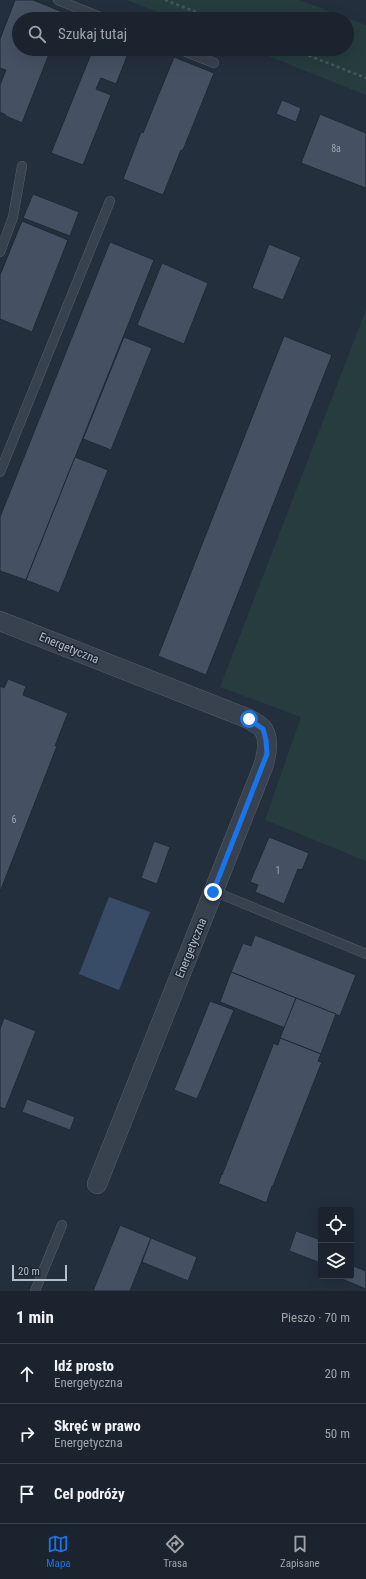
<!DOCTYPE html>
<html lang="pl">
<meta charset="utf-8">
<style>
:root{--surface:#1b232e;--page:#282f3a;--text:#f1f3f6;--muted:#a0a4aa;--line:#39404a;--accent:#1a73e8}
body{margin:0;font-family:"Roboto Condensed",sans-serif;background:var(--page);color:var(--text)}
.controls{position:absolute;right:12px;bottom:12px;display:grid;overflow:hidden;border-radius:4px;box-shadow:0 4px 16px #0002}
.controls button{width:36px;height:36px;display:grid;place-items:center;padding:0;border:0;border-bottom:1px solid var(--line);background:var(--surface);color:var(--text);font:20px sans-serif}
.scale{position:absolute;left:12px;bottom:10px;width:55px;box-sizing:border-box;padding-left:4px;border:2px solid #b4bcc9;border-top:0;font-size:11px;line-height:14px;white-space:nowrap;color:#b4bcc9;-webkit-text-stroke:3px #1d2633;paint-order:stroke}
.stop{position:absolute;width:12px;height:12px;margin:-9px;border:3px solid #1a73e8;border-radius:50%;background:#fff}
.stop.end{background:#1a73e8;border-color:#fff;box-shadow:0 1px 4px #0008}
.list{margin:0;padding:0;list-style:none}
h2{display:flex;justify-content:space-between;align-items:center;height:52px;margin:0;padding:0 16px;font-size:17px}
h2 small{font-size:13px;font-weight:400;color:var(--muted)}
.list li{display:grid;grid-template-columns:26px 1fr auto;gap:12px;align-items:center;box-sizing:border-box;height:60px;padding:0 16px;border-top:1px solid var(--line)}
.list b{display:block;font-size:15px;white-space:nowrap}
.list p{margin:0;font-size:13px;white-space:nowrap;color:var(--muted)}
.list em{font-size:13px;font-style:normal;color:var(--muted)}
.icon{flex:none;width:22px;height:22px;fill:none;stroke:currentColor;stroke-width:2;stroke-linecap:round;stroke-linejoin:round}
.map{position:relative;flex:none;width:366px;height:1291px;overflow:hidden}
.search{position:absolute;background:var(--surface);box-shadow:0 4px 16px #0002;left:12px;right:12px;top:12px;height:44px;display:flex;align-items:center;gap:10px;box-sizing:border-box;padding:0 14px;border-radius:22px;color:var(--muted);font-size:15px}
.sheet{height:232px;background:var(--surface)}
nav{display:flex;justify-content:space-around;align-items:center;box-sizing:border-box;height:56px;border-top:1px solid var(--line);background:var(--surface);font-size:11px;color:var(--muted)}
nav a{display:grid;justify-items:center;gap:2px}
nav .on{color:var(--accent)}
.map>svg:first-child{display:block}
.green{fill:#263c3f}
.water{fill:#394c67}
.building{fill:#455162;stroke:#1f2835}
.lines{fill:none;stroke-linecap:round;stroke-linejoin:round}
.lane-casing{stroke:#565f6c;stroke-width:10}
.street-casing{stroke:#565f6c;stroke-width:20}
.path{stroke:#44595c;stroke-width:2.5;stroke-dasharray:3 3;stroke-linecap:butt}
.lane{stroke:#38414e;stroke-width:9}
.street{stroke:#38414e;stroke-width:19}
.route{stroke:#1a73e8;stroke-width:5}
.labels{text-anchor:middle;stroke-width:3;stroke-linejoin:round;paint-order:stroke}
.number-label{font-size:10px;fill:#98a1af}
.street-label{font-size:12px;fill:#b4bcc9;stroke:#1d2633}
</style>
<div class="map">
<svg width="366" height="1291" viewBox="0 0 366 1291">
<rect width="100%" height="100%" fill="#242f3e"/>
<g class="green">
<polygon points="127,0 299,0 366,25 366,95 250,49 347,49 347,19 174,19"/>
<polygon points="366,310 366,861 265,820 301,717 220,687"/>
</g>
<polygon class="water" points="109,897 150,912 119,990 79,974"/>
<g class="building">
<polygon points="15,0 33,0 65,13 63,19 19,19 19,49 51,49 22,123 6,116 6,115 0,112 0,85 6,70 0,68 0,39"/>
<polygon points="93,49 130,49 116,84 101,78 96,89 111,95 83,165 51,153"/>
<polygon points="174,57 214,73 183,150 181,150 163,195 123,179 141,132 143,133"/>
<polygon points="282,100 301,108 296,122 276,114"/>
<polygon points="320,114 366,133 366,188 301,163"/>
<polygon points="33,194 79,212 70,236 23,218"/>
<polygon points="22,221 68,240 32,332 0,319 0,275"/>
<polygon points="110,242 154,260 26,580 0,571 0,517"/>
<polygon points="269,244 301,257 283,300 252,288"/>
<polygon points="162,263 208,283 184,344 137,325"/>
<polygon points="284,336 332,355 206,675 158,656"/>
<polygon points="124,337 152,348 111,450 83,439"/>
<polygon points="75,457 108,470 59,593 26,580"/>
<polygon points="8,679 26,686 23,695 68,713 55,746 57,746 0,892 0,686 4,688"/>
<polygon points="269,837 309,853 302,870 298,869 284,904 255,892 258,885 250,882"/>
<polygon points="154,841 170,847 157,884 141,878"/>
<polygon points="255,935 356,975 340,1016 231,972 243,943 251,946"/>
<polygon points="231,972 296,998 285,1028 220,1002"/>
<polygon points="296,998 336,1014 321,1054 280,1038"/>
<polygon points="210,1001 234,1010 197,1099 174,1090"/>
<polygon points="4,1018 36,1031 5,1109 0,1107 0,1029"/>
<polygon points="280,1038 321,1054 318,1061 323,1063 321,1064 273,1186 275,1187 272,1186 267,1201 267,1203 217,1183 219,1182 221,1176 219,1174 222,1175 273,1045 272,1043 278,1045"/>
<polygon points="27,1099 75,1117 70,1130 22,1112"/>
<polygon points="120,1225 151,1238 130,1291 93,1291"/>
<polygon points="296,1231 321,1240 321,1263 289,1251"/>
<polygon points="151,1238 197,1257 188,1281 142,1262"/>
<polygon points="351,1265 366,1271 366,1289 337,1277 336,1279 337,1276 351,1276"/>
</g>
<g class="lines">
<defs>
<g id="lane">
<polyline points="58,0 105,19"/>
<polyline points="179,49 214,63"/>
<polyline points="0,252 13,217 22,166"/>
<polyline points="0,472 110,201"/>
<polyline points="213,891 366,954"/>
<polyline points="35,1291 62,1225"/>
</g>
<path id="street" d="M0,621L249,719C253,722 259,725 262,728C271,738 266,757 263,767L97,1184"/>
</defs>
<use href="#lane" class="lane-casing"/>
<use href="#street" class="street-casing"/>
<g class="path">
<polyline points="165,0 214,19"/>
<polyline points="292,49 366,78"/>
</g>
<use href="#lane" class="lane"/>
<use href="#street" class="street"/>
</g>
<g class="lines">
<polyline class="route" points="213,892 267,754 266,740 263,729 249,719"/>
</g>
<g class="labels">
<g class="number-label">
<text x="336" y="152">8a</text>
<text x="14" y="823">6</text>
<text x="278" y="874">1</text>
</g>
<g class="street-label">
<text transform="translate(69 648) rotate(22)" y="4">Energetyczna</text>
<text transform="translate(191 948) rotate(-68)" y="4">Energetyczna</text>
</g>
</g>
</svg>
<div class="controls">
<button><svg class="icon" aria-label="locate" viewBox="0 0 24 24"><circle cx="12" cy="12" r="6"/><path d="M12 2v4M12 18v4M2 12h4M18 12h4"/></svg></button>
<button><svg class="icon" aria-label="layers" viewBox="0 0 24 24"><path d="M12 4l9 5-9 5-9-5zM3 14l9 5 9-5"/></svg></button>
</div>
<div class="scale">20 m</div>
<div class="stop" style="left:249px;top:719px"></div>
<div class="stop end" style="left:213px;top:892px"></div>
<div class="search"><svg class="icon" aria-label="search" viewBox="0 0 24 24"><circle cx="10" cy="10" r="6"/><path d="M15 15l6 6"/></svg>Szukaj tutaj</div>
</div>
<section class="sheet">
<h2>1 min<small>Pieszo · 70 m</small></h2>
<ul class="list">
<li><svg class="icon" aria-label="ahead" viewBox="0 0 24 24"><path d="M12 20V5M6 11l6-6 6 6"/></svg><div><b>Idź prosto</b><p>Energetyczna</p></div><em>20 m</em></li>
<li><svg class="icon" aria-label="right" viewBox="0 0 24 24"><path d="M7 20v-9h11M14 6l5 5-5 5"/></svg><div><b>Skręć w prawo</b><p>Energetyczna</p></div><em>50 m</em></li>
<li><svg class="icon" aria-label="arrive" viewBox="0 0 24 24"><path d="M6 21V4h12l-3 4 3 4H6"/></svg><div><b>Cel podróży</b></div></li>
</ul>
</section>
<nav>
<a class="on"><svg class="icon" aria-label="map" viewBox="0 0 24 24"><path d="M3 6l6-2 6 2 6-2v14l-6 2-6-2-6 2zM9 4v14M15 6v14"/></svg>Mapa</a>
<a><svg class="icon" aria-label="directions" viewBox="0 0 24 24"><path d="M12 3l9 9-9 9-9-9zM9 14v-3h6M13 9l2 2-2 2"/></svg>Trasa</a>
<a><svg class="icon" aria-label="saved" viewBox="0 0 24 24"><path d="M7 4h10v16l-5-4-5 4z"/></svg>Zapisane</a>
</nav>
